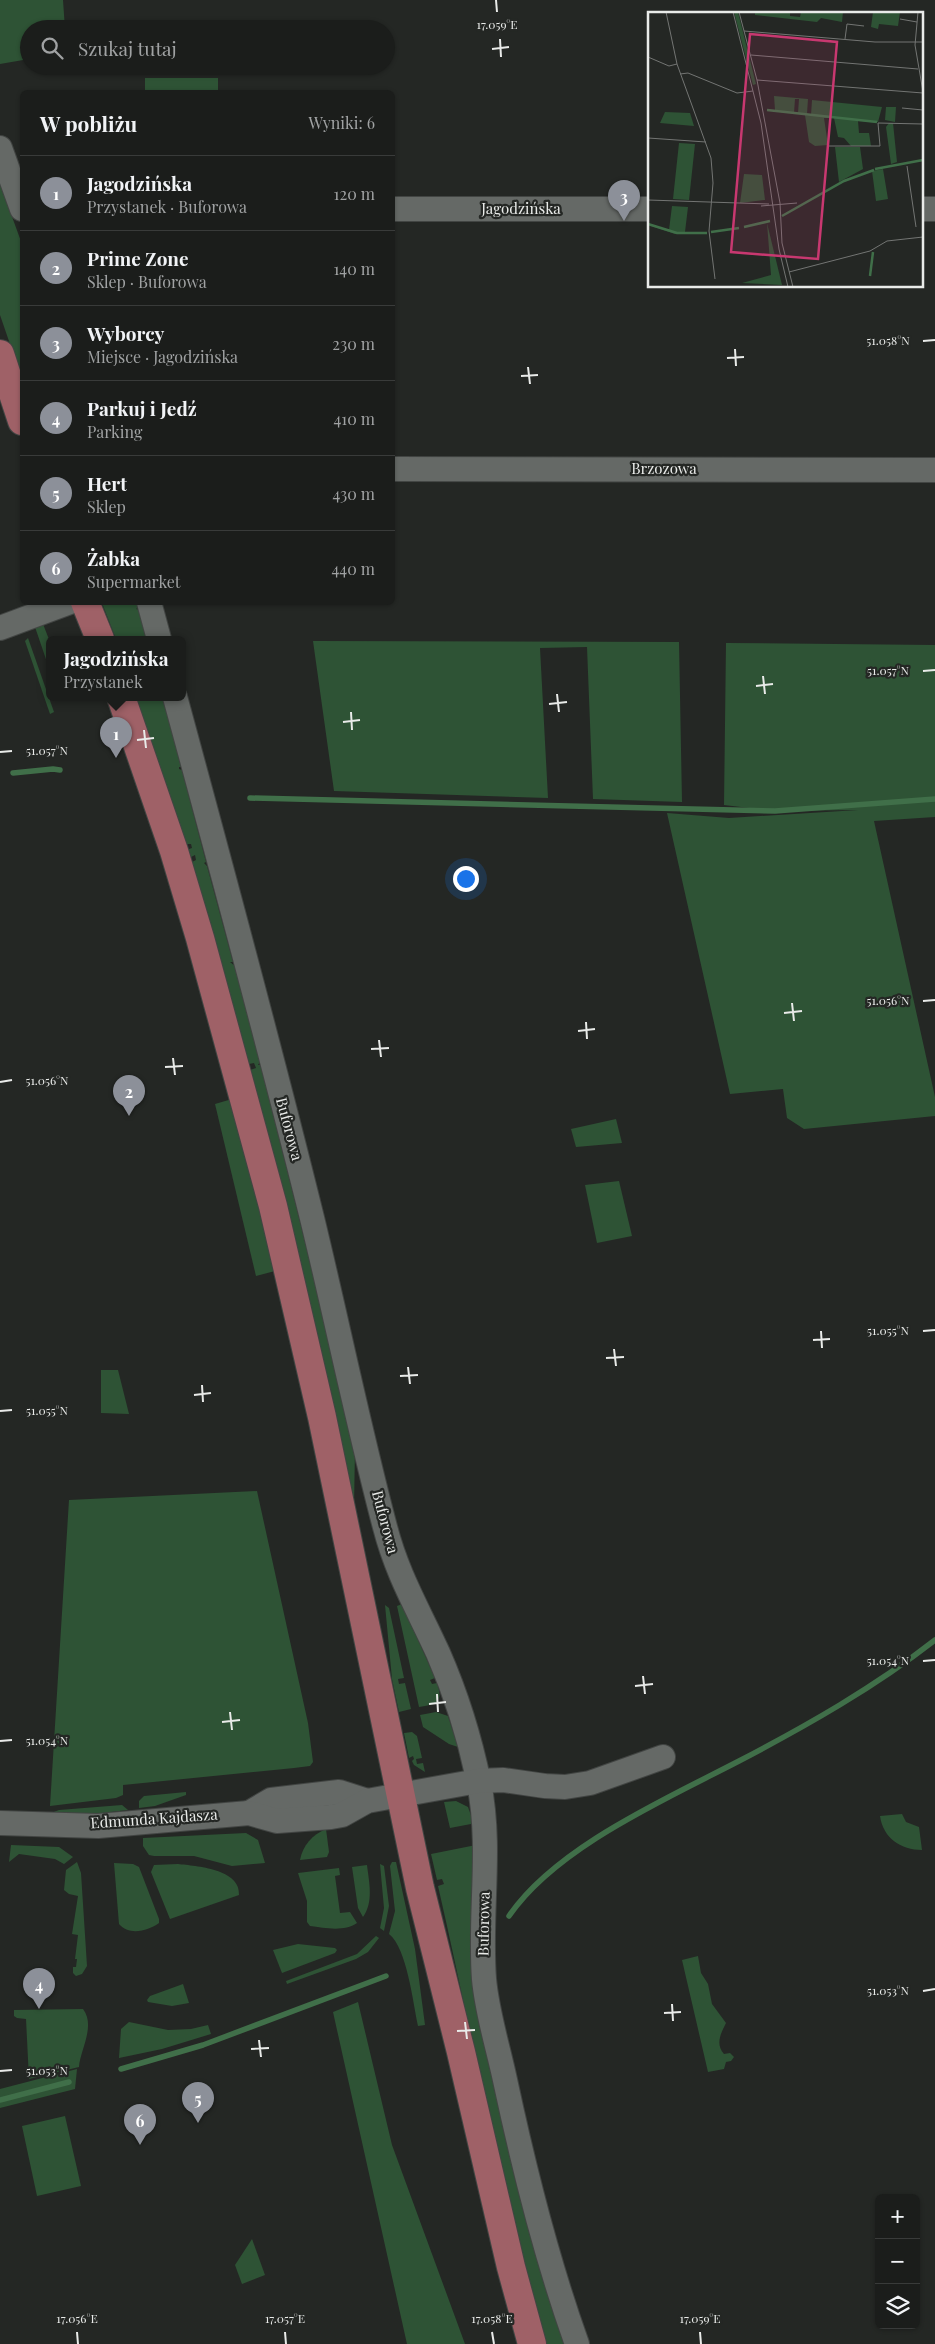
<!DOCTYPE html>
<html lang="pl">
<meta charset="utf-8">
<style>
:root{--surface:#1b1d1b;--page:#282a28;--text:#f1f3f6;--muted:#a0a2a3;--line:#393b3a;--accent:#8c9099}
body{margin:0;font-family:"Playfair Display",serif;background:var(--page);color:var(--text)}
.controls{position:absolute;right:15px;bottom:15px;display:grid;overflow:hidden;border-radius:8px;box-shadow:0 1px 4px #0004}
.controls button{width:45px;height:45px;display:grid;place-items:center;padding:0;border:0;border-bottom:1px solid var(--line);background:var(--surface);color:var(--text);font:25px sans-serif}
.you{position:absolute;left:465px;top:878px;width:18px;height:18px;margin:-12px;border:4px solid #fff;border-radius:50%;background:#1a73e8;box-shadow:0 0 0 8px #1a73e833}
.badge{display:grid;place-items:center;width:32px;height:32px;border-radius:50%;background:var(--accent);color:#fff;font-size:16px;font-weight:700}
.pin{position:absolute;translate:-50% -41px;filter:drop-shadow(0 1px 2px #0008)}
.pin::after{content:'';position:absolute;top:26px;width:18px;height:15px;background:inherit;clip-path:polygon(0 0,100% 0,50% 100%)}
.popup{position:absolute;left:46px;top:636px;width:140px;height:65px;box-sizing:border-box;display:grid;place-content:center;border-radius:8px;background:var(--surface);filter:drop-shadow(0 1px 4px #0005);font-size:16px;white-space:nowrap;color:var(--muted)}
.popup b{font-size:19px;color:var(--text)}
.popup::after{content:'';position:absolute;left:50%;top:100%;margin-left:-10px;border:10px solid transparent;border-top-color:var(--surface)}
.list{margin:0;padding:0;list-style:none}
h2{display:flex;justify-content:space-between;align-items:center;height:65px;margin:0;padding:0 20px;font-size:21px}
h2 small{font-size:16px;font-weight:400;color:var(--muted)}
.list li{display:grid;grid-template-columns:32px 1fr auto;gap:15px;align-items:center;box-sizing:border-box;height:75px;padding:0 20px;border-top:1px solid var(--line)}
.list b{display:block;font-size:19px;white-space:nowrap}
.list p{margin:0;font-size:16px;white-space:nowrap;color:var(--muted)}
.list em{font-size:16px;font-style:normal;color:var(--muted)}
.icon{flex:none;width:28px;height:28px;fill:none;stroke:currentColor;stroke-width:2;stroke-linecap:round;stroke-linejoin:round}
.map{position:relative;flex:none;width:935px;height:2344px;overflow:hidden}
.search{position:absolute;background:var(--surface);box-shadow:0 1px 4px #0004;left:20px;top:20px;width:375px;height:55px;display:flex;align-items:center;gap:12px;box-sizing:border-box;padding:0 18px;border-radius:28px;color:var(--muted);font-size:19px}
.panel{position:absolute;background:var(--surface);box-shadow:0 1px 4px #0004;left:20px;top:90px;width:375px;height:515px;border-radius:8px}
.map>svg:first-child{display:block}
.green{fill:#2e5335}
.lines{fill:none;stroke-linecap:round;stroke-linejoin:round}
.stream{stroke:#406f49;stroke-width:5.5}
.minor-casing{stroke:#424543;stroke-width:26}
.major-casing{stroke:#424543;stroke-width:30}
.minor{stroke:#656966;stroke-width:24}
.major{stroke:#9f6167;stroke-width:28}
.ticks{fill:none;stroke:#e9ebe9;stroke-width:2}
.labels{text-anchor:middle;stroke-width:4.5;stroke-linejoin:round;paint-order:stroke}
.street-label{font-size:15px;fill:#e9ebe9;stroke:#242724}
.inset-river{fill:none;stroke:#406f49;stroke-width:2.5}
.inset-road{fill:none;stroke:#737573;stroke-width:1}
.view{fill:#c83870;fill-opacity:0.15;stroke:#c83870;stroke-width:2.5}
.inset-edge{fill:none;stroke:#e9ebe9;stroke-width:2.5}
.ticks-label{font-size:12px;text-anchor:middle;fill:#e9ebe9;stroke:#242724;stroke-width:4.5;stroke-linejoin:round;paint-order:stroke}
</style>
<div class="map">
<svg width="935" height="2344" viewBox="0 0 935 2344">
<rect width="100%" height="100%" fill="#242724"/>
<g class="green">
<polygon points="0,0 63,0 65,29 29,29 29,59 0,64"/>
<rect x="145" y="78" width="73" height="14"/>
<polygon points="0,184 22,244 22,280 20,281 22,288 22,379 0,315"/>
<polygon points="102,603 138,603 139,607 136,609 140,610 147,639 116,639"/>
<polygon points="43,624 50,642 50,671 35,627"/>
<polygon points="28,638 54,712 50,714 25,641"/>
<polygon points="313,641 679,642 682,802 593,799 587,647 540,648 548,798 334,791"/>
<polygon points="726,643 935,645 935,817 874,821 935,1097 935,1116 804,1129 787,1118 783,1089 730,1094 667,813 729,818 858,810 775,811 724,805"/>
<polygon points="136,697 163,697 181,767 179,767 179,769 182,770 206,862 204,863 207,866 233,962 230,962 235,966 260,1062 258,1065 261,1065 335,1363 333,1367 337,1367 355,1448 354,1508 276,1166 250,1070 256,1068 254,1063 249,1064 190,863 196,860 195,855 189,858 186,850 192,848 191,844 184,844"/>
<polygon points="232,1099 275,1271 256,1276 215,1104"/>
<polygon points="616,1119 622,1143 576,1147 571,1129"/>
<polygon points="619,1181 632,1236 597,1243 585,1185"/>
<polygon points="101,1370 118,1370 129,1414 101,1413"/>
<polygon points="257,1491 308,1723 313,1762 310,1766 294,1768 123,1785 123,1795 116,1798 50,1806 69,1500"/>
<path d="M402,1604L435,1678L430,1680L432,1684L437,1683C444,1703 436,1704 419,1707L397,1606Z"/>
<polygon points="385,1605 389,1608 404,1678 398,1679 399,1684 405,1683 411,1709 399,1712 392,1679"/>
<polygon points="436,1712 448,1716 458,1747 449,1744 423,1727 420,1715"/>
<polygon points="412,1732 417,1736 422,1758 416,1759 417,1764 423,1763 425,1772 414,1765 412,1761 414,1759 413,1756 409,1758 404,1733"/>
<polygon points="186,1792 186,1795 155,1806 139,1808 139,1801 144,1796"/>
<polygon points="456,1801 468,1807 473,1821 471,1824 450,1828 444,1802"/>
<polygon points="122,1805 128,1810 76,1816 46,1815 59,1810"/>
<path d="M902,1814L906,1822L919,1827L922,1850C901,1850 883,1838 880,1816Z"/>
<path d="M326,1829L329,1852L327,1857L300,1860C303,1845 312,1835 326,1829Z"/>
<polygon points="246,1833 258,1840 265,1863 232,1866 194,1856 154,1856 149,1855 143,1846 143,1838"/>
<polygon points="11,1845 59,1847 73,1857 64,1864 55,1859 19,1854 9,1862"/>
<path d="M476,1845L473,1916L567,2344H546C500,2194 473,2038 438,1886L444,1884L442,1879L437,1880L431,1854Z"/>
<polygon points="77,1862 81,1873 87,1966 82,1974 76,1976 73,1973 73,1967 76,1967 77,1959 75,1959 78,1935 72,1934 78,1896 69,1894 64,1890 66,1870"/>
<path d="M392,1862H396L415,1949L425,2025L418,2026C413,2003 407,1948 389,1934L395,1911L390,1866Z"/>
<path d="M114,1863L133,1864L139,1867L159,1919V1923C148,1931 129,1936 119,1924Z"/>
<path d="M178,1864C196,1866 241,1869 239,1895L170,1919L151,1872L154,1865Z"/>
<polygon points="380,1864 384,1866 389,1906 384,1931 380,1928 384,1908"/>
<path d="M367,1865C369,1882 374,1902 363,1917L358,1908L352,1867Z"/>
<path d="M339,1868L340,1875L335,1876L340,1913L350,1912L357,1923C344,1932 325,1928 310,1926L307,1922V1901L298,1873Z"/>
<polygon points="376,1936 379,1938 368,1952 356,1959 287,1984 286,1981 357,1954"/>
<polygon points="298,1944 335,1948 337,1950 335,1953 282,1973 273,1950"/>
<path d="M698,1956L701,1973L708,1984L712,2004L726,2023C721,2033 715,2044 724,2054L730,2053L734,2057L731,2061L726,2062L724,2069L708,2072L682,1960Z"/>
<polygon points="183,1984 189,2003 172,2006 148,2002 147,2000 150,1996"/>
<polygon points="358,2002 392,2145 465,2344 407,2344 333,2012"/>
<path d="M83,2009C96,2026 80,2050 79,2067L29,2079L26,2019L17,2018L14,2016V2010Z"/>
<polygon points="129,2022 168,2030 191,2029 208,2025 211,2034 162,2049 119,2058 121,2029"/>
<polygon points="77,2069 75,2089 0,2108 0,2089"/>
<polygon points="65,2116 81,2186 37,2196 22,2126"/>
<polygon points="252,2239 265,2275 242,2284 235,2265"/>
</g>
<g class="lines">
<g class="stream">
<polyline points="13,773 53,769 60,770"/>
<polyline points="250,798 775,811 935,799"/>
<path d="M509,1916C556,1847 666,1799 739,1761C806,1726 875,1687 935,1640"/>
<polyline points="121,2069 203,2045 386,1976"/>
<polyline points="0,2100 69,2082"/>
</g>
<defs>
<g id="minor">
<polyline points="0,148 22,209"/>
<polyline points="392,209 649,209"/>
<polyline points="921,209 935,209"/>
<polyline points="392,469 935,470"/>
<polyline points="149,602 159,639"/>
<polyline points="0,628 70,602"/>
<path d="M175,697C222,870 269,1044 312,1218C337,1321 358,1425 385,1527C397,1574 418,1609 438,1653C456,1694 470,1739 479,1783C492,1849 479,1913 484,1979C487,2013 498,2047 505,2080C524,2169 546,2258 577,2344"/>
<polyline points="249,1813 271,1800 339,1792 367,1801"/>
<polyline points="0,1823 98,1826 249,1813 277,1821 331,1817 342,1815 367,1801 478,1781 503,1780 545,1786 565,1787 590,1783 663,1757"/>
</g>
<g id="major">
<polyline points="0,354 22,421"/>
<polyline points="85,602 100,639"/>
<polyline points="121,697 174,851 200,938 273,1206 322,1417 420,1888 461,2052 511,2267 532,2344"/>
</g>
</defs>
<use href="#minor" class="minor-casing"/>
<use href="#major" class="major-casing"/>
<use href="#minor" class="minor"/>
<use href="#major" class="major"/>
</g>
<path class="ticks" d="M496,0L497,12M500,39L501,57M492,49L509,47M923,341L935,340M735,349L736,366M727,358L744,357M528,367L530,384M521,376L538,375M923,671L935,670M763,676L765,694M756,686L773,684M557,694L559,712M549,704L567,702M351,712L352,730M343,722L360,720M144,730L146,748M137,740L154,738M0,752L12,751M923,1001L935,1000M792,1003L794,1021M784,1013L802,1011M586,1022L587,1039M578,1031L595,1029M379,1040L381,1057M371,1049L389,1048M173,1058L175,1075M165,1067L183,1066M0,1082L12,1080M821,1331L822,1348M923,1331L935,1330M813,1340L830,1339M614,1349L616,1366M606,1358L624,1357M408,1367L410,1384M400,1376L418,1375M202,1385L203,1402M194,1395L211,1393M0,1411L12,1410M923,1661L935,1660M643,1676L645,1694M635,1686L653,1684M437,1694L438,1712M429,1704L446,1702M230,1712L232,1730M222,1722L240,1720M0,1741L12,1740M923,1991L935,1989M672,2004L673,2021M664,2013L681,2012M465,2022L467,2039M457,2031L475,2030M259,2040L261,2057M251,2049L269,2048M0,2071L12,2070M77,2332L78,2344M285,2332L286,2344M492,2332L494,2344M700,2332L701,2344"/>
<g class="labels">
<g class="street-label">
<text x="521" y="214">Jagodzińska</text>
<text x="664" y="474">Brzozowa</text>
<text transform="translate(289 1129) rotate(75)" y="5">Buforowa</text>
<text transform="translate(385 1522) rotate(75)" y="5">Buforowa</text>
<text transform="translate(154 1819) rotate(-4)" y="5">Edmunda Kajdasza</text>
<text transform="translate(484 1924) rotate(-89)" y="5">Buforowa</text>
</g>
</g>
<g transform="translate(648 12)">
<rect width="275" height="275" fill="#242724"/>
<path d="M86,0H90L108,72L105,73ZM107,0H142V4L152,5L153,0H195L194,10L173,6L169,10L107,3ZM225,0H252L250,14L231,12L230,17L223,15ZM126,84L160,87L159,102L150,101L151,87H147L146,101L127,98ZM164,88L234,95L230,110L210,109L211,121H221L223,134H203L196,126L190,125L186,106H176L180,133L167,134L161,130L157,103L166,104L163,103ZM238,95H248L247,110L237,108ZM17,100L42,101L46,114L12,111ZM241,111H245L249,150L243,152L238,115ZM31,131L47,132L41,188L25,187ZM187,135H212L215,157L191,170ZM235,157L240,187L228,189L224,159ZM96,162L114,163L117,188L92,191ZM24,194L40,195L37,220L60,222H27L0,213L21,218ZM119,211L134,273L94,271L123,263Z" fill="#2e5335"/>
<path class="inset-river" d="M119,98L229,110M227,157L275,148M134,204L196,169L226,158M0,212L29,221H59M96,215L122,209M63,220L91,216M222,264L225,240"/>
<path class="inset-road" d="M18,0L29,52L63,146L65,171L61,219L67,267M85,0L113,111L131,237L140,275M91,0L109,68L132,191L134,231L145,275M270,0L267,33L275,80M252,7L269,10M96,19L227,30H275M197,27L199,12L216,14M103,43L270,57M0,45L21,54L29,52M32,62L40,61L89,81L105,79M109,68L275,81M254,96L275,98M0,126L58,130M181,134H232L230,111L275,112M259,154L268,215M0,188L121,192M113,194L149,191M141,260L222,239L239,229L275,225"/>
<path class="view" d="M102,22L189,30L170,247L83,240Z"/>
<rect width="275" height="275" class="inset-edge"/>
</g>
<g class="ticks-label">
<text x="497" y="29">17.059°E</text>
<text x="888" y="345">51.058°N</text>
<text x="888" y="675">51.057°N</text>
<text x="47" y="755">51.057°N</text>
<text x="888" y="1005">51.056°N</text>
<text x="47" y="1085">51.056°N</text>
<text x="888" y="1335">51.055°N</text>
<text x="47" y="1415">51.055°N</text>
<text x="888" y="1665">51.054°N</text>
<text x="47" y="1745">51.054°N</text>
<text x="888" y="1995">51.053°N</text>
<text x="47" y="2075">51.053°N</text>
<text x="77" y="2323">17.056°E</text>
<text x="285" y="2323">17.057°E</text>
<text x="492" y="2323">17.058°E</text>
<text x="700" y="2323">17.059°E</text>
</g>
</svg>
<div class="controls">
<button>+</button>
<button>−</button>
<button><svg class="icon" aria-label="layers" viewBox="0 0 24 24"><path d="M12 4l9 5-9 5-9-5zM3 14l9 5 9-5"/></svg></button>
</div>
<div class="you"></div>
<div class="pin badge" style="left:116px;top:758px">1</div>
<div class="popup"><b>Jagodzińska</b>Przystanek</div>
<div class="pin badge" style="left:129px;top:1116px">2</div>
<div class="pin badge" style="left:624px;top:221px">3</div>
<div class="pin badge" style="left:39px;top:2009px">4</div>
<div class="pin badge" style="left:198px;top:2123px">5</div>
<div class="pin badge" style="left:140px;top:2145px">6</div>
<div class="search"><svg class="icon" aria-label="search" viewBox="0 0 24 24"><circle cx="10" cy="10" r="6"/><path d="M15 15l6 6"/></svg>Szukaj tutaj</div>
<section class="panel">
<h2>W pobliżu<small>Wyniki: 6</small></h2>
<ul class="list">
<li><span class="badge">1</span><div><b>Jagodzińska</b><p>Przystanek · Buforowa</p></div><em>120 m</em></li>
<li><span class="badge">2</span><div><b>Prime Zone</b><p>Sklep · Buforowa</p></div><em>140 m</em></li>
<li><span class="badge">3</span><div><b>Wyborcy</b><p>Miejsce · Jagodzińska</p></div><em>230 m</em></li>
<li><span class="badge">4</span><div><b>Parkuj i Jedź</b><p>Parking</p></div><em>410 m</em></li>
<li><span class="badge">5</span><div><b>Hert</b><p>Sklep</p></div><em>430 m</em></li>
<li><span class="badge">6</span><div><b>Żabka</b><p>Supermarket</p></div><em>440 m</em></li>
</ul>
</section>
</div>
